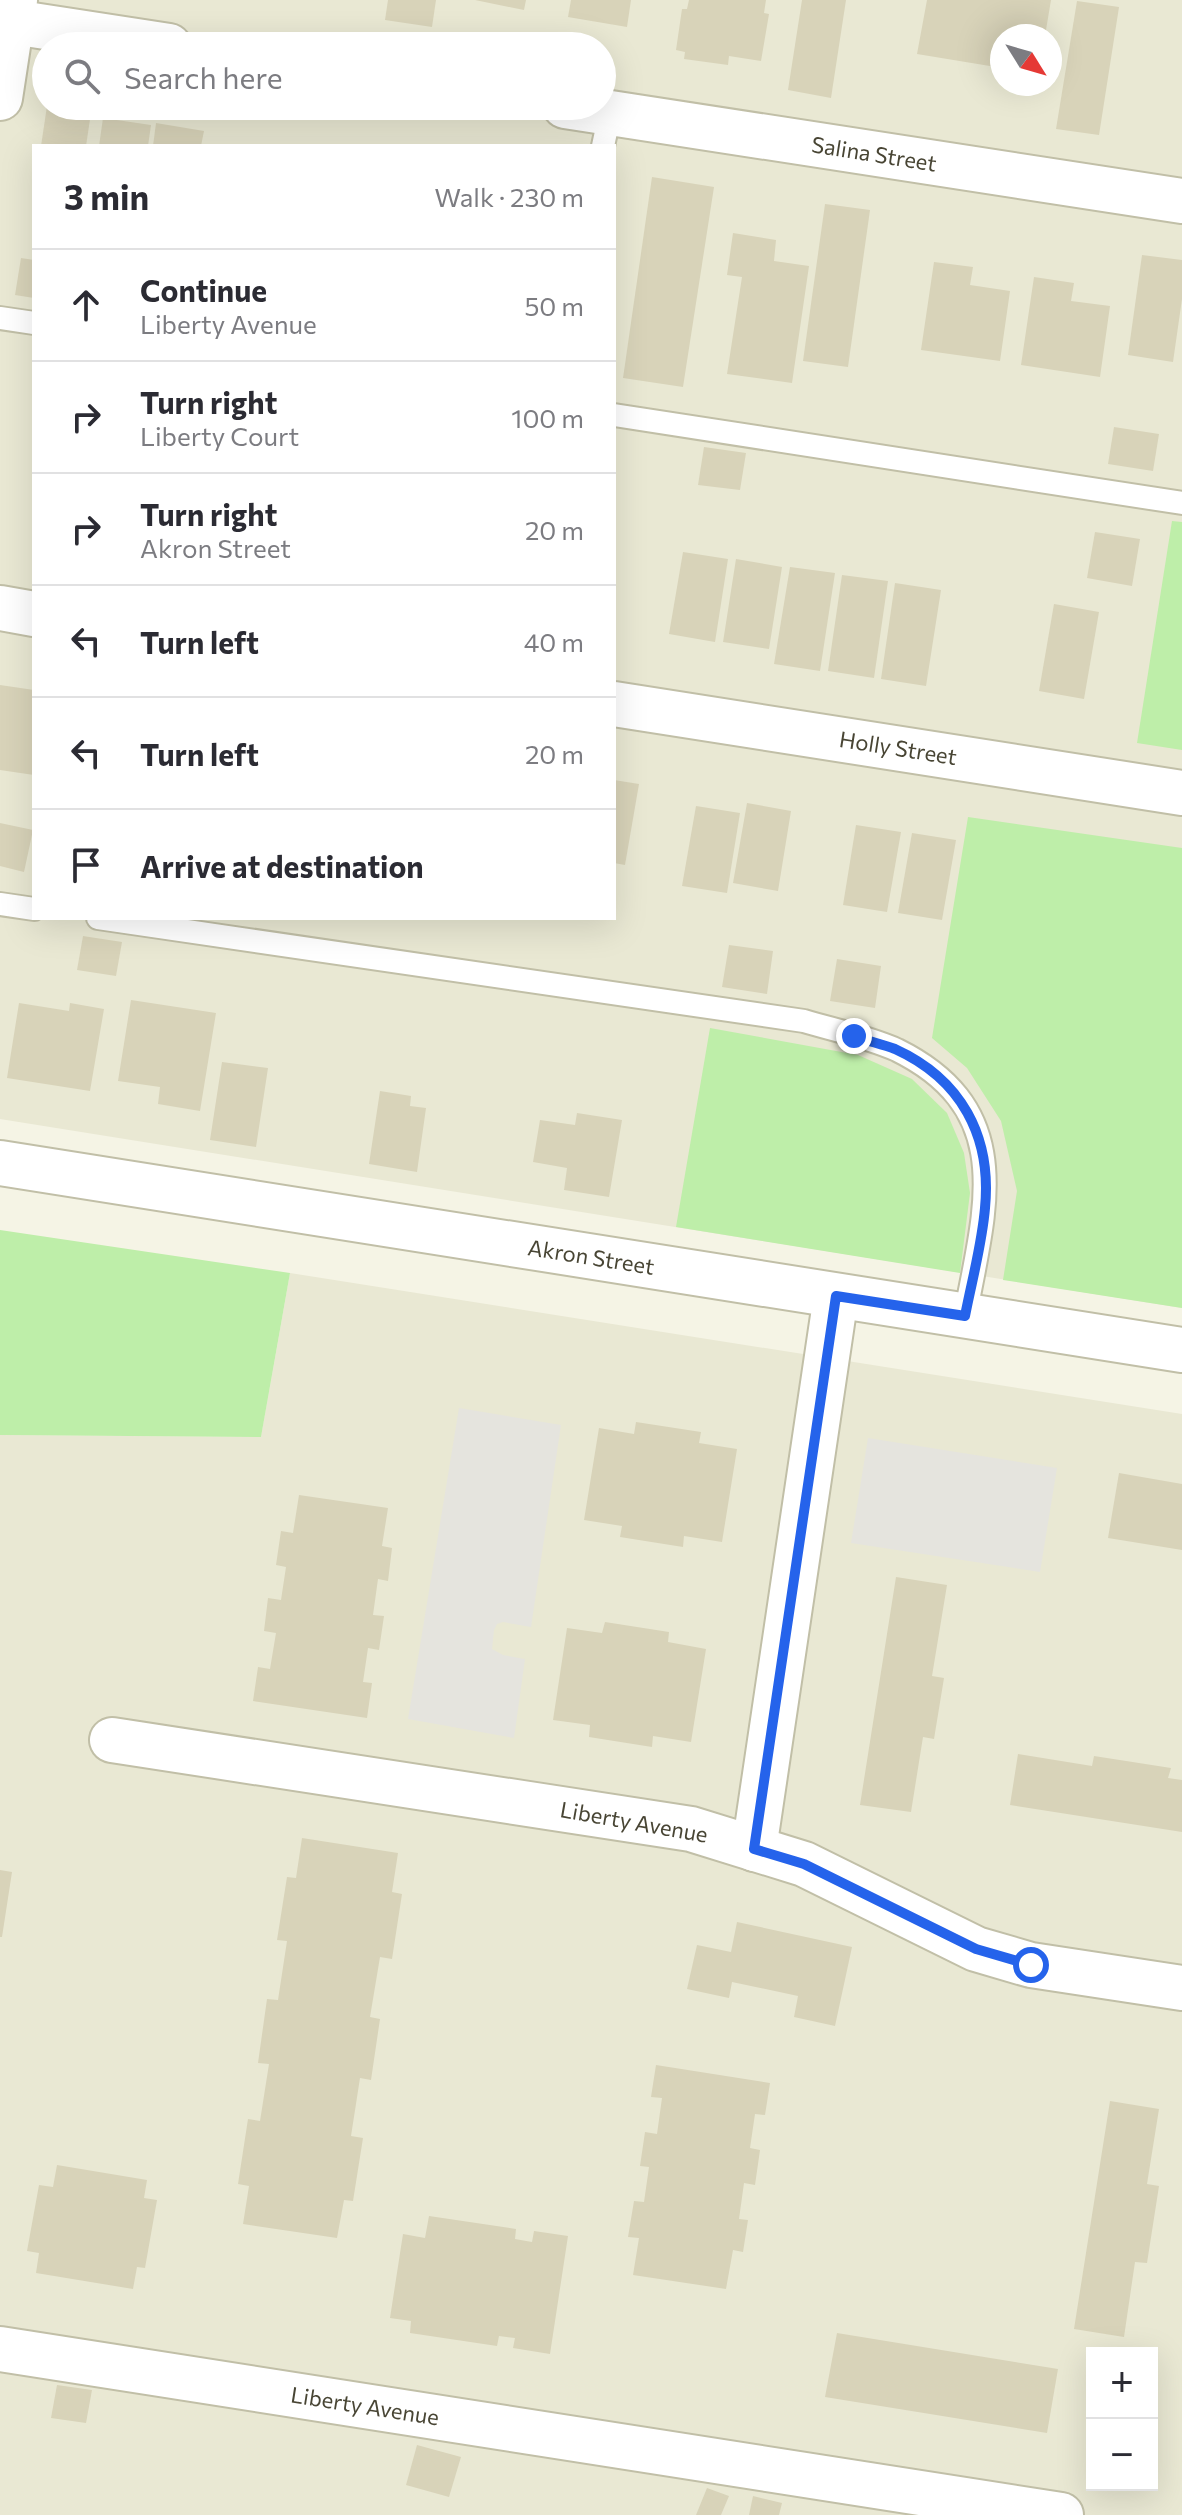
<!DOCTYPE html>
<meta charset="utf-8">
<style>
:root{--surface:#fff;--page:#f2f2f3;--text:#2b2b33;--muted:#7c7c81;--line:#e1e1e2}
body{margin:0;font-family:Commissioner,sans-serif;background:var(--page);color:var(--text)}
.controls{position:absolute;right:24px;bottom:24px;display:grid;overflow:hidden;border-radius:0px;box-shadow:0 8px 32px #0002}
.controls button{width:72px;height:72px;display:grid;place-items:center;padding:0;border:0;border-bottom:2px solid var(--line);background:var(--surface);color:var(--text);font:40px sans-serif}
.compass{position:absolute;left:990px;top:24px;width:72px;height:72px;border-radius:50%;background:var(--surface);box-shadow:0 8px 32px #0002;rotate:127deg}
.stop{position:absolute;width:24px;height:24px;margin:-18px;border:6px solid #2563eb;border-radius:50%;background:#fff}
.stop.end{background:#2563eb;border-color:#fff;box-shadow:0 2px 8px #0008}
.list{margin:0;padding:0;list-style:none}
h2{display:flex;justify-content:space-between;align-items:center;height:104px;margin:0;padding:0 32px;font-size:34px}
h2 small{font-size:26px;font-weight:400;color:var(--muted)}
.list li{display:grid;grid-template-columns:52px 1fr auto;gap:24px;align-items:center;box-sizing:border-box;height:112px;padding:0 32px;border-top:2px solid var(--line)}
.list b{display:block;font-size:30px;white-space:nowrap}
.list p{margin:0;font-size:26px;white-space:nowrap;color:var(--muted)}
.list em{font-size:26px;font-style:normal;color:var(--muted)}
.icon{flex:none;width:44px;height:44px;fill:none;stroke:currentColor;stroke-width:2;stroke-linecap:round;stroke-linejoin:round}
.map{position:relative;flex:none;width:1182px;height:2515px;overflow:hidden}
.search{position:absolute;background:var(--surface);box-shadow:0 8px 32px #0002;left:32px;top:32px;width:584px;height:88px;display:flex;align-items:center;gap:20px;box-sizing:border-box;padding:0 28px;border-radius:44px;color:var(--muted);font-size:30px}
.panel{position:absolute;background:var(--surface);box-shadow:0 8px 32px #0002;left:32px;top:144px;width:584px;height:776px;border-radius:0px}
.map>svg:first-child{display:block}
.residential{fill:#e9e8d3;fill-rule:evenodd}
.green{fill:#beeea9}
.parking{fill:#e5e4de}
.building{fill:#d8d3b9}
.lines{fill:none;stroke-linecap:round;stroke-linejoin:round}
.lane-casing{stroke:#c1bfa7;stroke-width:26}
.street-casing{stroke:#c1bfa7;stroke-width:48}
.lane{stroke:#fff;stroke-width:22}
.street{stroke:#fff;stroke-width:44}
.route{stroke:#2563eb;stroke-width:10}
.labels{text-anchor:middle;stroke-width:6;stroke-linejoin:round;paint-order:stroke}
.street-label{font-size:22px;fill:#484534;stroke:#fff}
</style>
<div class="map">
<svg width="1182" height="2515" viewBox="0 0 1182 2515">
<rect width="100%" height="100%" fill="#f5f4e5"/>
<g class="residential">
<path d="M0,0H1182V1308L0,1119ZM1002,36H1050V84H1002ZM46,46H602V106H46ZM34,146H614V918H34Z"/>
<path d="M290,1273L1182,1414V2515H0V1435L261,1437ZM1092,2353H1152V2485H1092Z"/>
</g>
<g class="green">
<polygon points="1172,521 1182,522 1182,750 1137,743"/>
<polygon points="968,817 1182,848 1182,1308 1003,1280 1017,1191 1001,1121 967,1068 932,1038"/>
<polygon points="710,1028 858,1055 912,1079 947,1113 964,1153 970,1193 960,1273 676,1227"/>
<polygon points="0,1230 290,1273 261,1437 0,1435"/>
</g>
<g class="parking">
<polygon points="459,1408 561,1425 531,1627 503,1622 497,1624 494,1630 492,1649 503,1655 525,1659 514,1738 408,1719"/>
<polygon points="868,1438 1057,1468 1040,1572 851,1543"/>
</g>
<g class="building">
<polygon points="388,0 436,0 432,27 385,20"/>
<polygon points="475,0 526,0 524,10"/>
<polygon points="571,0 631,0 627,27 568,17"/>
<polygon points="689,0 766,0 764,13 769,14 761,61 729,56 728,65 684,59 685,52 676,50 682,9 687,9"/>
<polygon points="802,0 846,0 831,98 788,90"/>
<polygon points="927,0 1051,0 1045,36 1002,36 1002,68 917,54"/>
<polygon points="1077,1 1119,7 1099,135 1056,129"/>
<polygon points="47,106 92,106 86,146 41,146"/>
<polygon points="103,118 151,125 148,146 99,146"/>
<polygon points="156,123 204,131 201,146 153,146"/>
<polygon points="652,177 714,187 683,387 623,378"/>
<polygon points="825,204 870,210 848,367 803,361"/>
<polygon points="733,233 776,240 774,261 809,266 792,383 727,374 742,277 727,275"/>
<polygon points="1142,255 1182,260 1182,299 1173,362 1128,355"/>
<polygon points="21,258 34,260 34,298 15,295"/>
<polygon points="934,262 973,267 970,285 1010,291 1000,361 921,350"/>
<polygon points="1034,277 1074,283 1071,301 1110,306 1100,377 1021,365"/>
<polygon points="1114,427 1159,434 1153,471 1108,464"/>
<polygon points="704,447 746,453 740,490 698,485"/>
<polygon points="1095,532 1140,539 1132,586 1087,578"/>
<polygon points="683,552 728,559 715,642 669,634"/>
<polygon points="736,559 782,567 769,649 723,642"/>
<polygon points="790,567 835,573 820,671 774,664"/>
<polygon points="842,575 888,581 874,678 828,671"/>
<polygon points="895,583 941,590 926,686 881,679"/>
<polygon points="1054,604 1099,612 1084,699 1039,691"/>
<polygon points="0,685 34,690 34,775 0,770"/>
<polygon points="614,780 639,784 625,865 614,863"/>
<polygon points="747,803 791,811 778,891 733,883"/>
<polygon points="696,806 740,813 727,893 682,886"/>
<polygon points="0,823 33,830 24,872 0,866"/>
<polygon points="856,825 901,832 887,912 843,905"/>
<polygon points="912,833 956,840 942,920 898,913"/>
<polygon points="83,936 122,942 116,976 77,970"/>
<polygon points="729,945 773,951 767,994 722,987"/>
<polygon points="837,959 881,966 875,1008 830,1001"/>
<polygon points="131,1000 216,1013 200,1111 158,1104 160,1087 118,1081"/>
<polygon points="19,1003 69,1011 70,1003 104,1009 90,1091 7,1078"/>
<polygon points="222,1062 268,1068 256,1147 210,1140"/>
<polygon points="380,1091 411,1096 410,1106 426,1108 417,1172 369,1164"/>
<polygon points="577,1113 622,1120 609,1197 564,1190 567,1168 533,1162 540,1120 575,1125"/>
<polygon points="636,1422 701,1432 699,1443 737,1449 722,1542 684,1536 683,1547 620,1537 622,1526 584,1520 599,1428 634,1434"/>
<polygon points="1119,1473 1182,1484 1182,1550 1108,1538"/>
<polygon points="299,1495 388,1508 382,1546 392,1548 388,1581 378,1579 373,1615 384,1616 379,1650 368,1648 363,1682 372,1683 367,1718 253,1701 258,1667 270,1669 276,1633 264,1631 268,1598 281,1600 286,1567 276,1565 281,1531 293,1533"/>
<polygon points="896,1577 947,1585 932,1676 944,1678 934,1739 923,1737 911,1812 860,1805"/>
<polygon points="605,1622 669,1632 668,1642 706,1649 691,1742 653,1736 652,1747 589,1737 590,1725 553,1720 567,1628 602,1633"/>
<polygon points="1018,1754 1092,1766 1094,1756 1171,1768 1168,1778 1182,1780 1182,1832 1010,1805"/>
<polygon points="302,1838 398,1853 392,1892 402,1894 392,1959 380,1957 370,2017 380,2019 371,2080 360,2078 351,2136 363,2138 353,2201 344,2200 337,2238 243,2224 249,2186 238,2184 248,2119 260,2121 269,2064 258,2063 267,1999 278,2000 287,1941 277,1940 287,1877 296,1878"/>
<polygon points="0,1870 12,1872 2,1937 0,1937"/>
<polygon points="737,1922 852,1947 835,2026 794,2017 798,1996 732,1982 729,1998 687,1989 697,1945 731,1952"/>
<polygon points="656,2065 770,2083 765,2115 755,2114 750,2148 760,2150 755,2185 744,2183 739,2219 748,2220 743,2252 733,2250 726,2289 633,2275 639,2238 628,2237 634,2201 644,2202 649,2167 640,2166 645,2132 657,2134 662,2098 651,2097"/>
<polygon points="1110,2101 1159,2109 1147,2184 1159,2186 1147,2263 1135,2262 1124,2337 1074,2329"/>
<polygon points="57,2165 147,2180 144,2198 157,2200 145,2268 137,2267 133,2289 36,2273 39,2253 27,2251 39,2185 53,2187"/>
<polygon points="429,2216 516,2229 515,2239 532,2242 534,2231 568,2236 550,2354 513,2348 515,2338 499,2336 497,2346 410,2333 411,2321 390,2318 403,2234 425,2238"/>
<polygon points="837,2333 1058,2369 1047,2433 825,2397"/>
<polygon points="57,2385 92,2390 86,2423 51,2418"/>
<polygon points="417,2445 461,2457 449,2497 406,2485"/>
<polygon points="707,2488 729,2496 721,2515 696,2515"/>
<polygon points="753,2496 782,2503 779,2515 749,2515"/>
</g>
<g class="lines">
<defs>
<g id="lane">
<polyline points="603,146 610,113"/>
<polyline points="0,318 34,323"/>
<polyline points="614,415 1182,503"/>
<polyline points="0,904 34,909"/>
<path d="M98,918L804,1021C834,1030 868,1037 897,1050C1018,1110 985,1209 965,1316"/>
</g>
<g id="street">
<polyline points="0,20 169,46"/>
<polyline points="0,98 15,0"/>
<polyline points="565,106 1182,201"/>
<polyline points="0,608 34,614"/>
<polyline points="614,704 1182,793"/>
<polyline points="0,1163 1182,1350"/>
<polyline points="112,1740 691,1829 804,1864 976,1949 1031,1965 1182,1988"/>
<polyline points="754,1849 836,1296"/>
<polyline points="0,2349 1061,2515"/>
</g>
</defs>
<use href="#lane" class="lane-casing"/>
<use href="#street" class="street-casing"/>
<use href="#lane" class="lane"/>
<use href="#street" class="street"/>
</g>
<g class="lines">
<path class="route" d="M854,1036C867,1041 882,1044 895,1049C961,1079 992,1136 985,1208C982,1244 972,1280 965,1316L836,1296L754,1849L804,1864L976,1949L1031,1965"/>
</g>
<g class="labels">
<g class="street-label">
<text transform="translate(874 154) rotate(9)" y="8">Salina Street</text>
<text transform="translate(898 748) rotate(9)" y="8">Holly Street</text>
<text transform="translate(591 1257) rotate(9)" y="8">Akron Street</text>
<text transform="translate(634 1822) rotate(10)" y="8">Liberty Avenue</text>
<text transform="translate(365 2406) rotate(9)" y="8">Liberty Avenue</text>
</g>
</g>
</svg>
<div class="controls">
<button>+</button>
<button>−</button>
</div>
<svg class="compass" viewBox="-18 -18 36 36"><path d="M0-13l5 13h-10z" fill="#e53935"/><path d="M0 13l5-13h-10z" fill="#7c7c81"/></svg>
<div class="stop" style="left:1031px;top:1965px"></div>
<div class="stop end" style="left:854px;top:1036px"></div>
<div class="search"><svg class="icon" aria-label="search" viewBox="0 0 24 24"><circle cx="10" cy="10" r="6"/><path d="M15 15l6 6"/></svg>Search here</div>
<section class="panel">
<h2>3 min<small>Walk · 230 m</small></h2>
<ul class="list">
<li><svg class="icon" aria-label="ahead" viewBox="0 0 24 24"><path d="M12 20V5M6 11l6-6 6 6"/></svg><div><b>Continue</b><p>Liberty Avenue</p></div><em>50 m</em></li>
<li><svg class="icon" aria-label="right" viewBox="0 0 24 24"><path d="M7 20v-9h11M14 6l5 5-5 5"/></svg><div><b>Turn right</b><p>Liberty Court</p></div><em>100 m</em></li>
<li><svg class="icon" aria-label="right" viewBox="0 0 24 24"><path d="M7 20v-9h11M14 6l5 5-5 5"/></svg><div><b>Turn right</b><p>Akron Street</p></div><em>20 m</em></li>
<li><svg class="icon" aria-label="left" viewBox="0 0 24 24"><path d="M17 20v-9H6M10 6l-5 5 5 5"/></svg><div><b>Turn left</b></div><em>40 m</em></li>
<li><svg class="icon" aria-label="left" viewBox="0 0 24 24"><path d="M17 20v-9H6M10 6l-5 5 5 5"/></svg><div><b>Turn left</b></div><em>20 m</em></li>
<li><svg class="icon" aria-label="arrive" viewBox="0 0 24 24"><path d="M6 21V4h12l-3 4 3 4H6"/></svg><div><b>Arrive at destination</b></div></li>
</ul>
</section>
</div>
